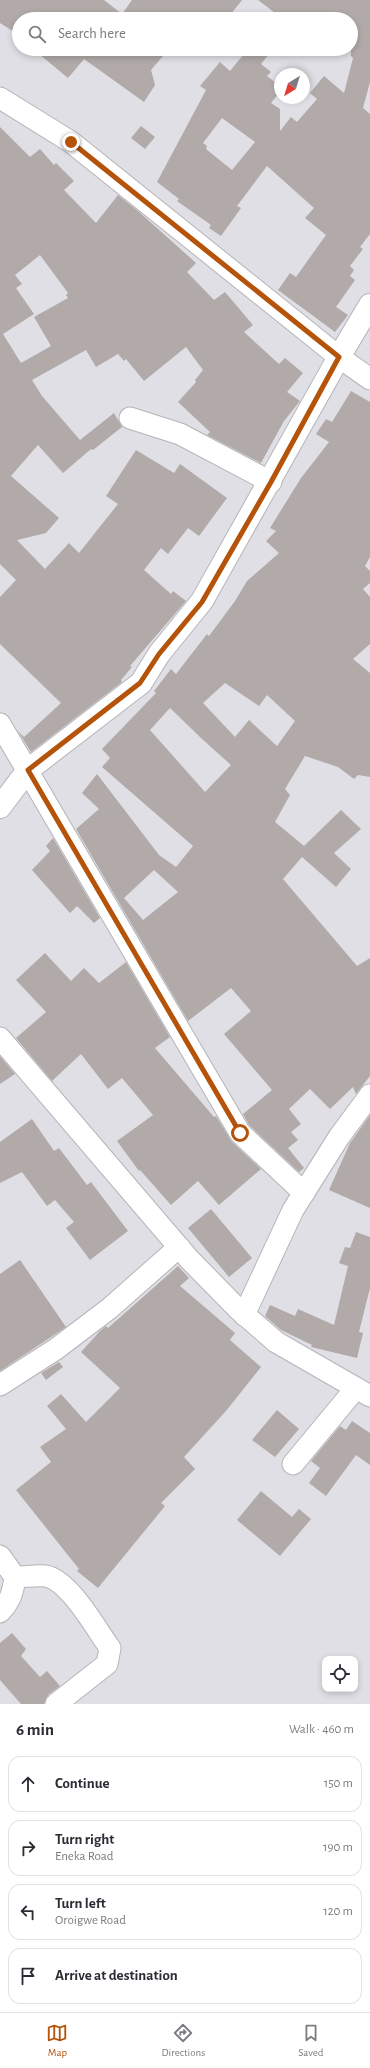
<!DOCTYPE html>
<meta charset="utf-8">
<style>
:root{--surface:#fff;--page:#f7f7f7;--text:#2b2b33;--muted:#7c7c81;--line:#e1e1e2;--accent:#b45309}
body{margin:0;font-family:"Alegreya Sans",sans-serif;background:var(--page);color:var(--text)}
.controls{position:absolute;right:12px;bottom:12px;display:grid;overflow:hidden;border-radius:8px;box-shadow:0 2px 6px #0003}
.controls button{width:36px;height:36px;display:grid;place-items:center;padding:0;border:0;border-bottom:1px solid var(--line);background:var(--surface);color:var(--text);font:20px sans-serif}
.compass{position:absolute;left:274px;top:68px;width:36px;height:36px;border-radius:50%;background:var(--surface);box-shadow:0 2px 6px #0003;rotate:218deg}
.stop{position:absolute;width:12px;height:12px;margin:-9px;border:3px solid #b45309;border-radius:50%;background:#fff}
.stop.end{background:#b45309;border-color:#fff;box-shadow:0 1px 4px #0008}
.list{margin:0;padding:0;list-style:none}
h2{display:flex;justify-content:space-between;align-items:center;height:52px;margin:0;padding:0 16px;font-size:17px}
h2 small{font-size:13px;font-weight:400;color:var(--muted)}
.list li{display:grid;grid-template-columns:26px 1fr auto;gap:12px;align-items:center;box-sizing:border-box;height:56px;margin:0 8px 8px;padding:0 8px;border:1px solid var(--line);border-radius:12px}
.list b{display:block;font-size:15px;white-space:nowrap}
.list p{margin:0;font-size:13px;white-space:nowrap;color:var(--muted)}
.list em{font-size:13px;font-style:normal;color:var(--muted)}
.icon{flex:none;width:22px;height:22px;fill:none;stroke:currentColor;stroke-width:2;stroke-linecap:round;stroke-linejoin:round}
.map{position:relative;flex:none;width:370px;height:1704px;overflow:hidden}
.search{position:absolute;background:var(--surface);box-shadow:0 2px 6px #0003;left:12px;right:12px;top:12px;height:44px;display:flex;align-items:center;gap:10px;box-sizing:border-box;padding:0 14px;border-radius:22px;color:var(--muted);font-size:15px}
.sheet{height:308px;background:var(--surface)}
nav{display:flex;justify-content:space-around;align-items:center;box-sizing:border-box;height:56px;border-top:1px solid var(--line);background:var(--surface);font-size:11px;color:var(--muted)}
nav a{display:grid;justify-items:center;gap:2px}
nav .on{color:var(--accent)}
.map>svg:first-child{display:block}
.building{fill:#b1aaa9;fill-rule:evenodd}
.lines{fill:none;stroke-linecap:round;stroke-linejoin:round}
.minor-casing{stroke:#b4b4ba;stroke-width:23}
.major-casing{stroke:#b4b4ba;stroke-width:24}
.minor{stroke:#fff;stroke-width:21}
.major{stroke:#fff;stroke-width:22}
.route{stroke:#b45309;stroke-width:5}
</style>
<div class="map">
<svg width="370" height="1704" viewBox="0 0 370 1704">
<rect width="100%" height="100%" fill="#dfdfe5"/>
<g class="building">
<polygon points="0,0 104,0 122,14 132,0 242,0 227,19 19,19 19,35 0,23"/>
<path d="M258,0H370V82L363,108L370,114V234L360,247L363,249L350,266L354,270L350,276L355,280L336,307L348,315L335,332L278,290L290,273L296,277L326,235L305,218L314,208L267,166L237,206L241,208L221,236L209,228L211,225L177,201L179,199L157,182L206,90L200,86L220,62L230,71L248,49H273L261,64L271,72L267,76L280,86V92L271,103L280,109V131L291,117L297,122L317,99L310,93L324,76L344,93L353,58L351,56V19H301L292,12L286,19H283ZM222,118L255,142L232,170L206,149L207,146L203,143Z"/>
<polygon points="33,49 169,49 151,70 155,85 144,102 84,59 68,78"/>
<polygon points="141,126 155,137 145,149 131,138"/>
<path d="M0,127L30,157L40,149L54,165L56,163L74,181L64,190L96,223L118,195L138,211L196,263L187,272L214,300L225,292L253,325L244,332L279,364L285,358L303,373L287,392L300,401L284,421L261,463L207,435L210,432L178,402L196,382L195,380L203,370L186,347L144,381L126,359L124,361L118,354L96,367L86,350L32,380L42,396L80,440L114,413L122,427L93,450L91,449L63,473L38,445L11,476L59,518L46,533L17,540L45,569L69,543L79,553L118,504L106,496L136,450L174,473L180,464L227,498L199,536L188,528L168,554L161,548L144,570L171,594L173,591L186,601L130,666L132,667L121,680L122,682L31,752L18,731L24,737L61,703L0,644V597L16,580L0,564ZM40,255L68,293L66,295L68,298L34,317L51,346L21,363L3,334L34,314L16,288L22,284L15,275Z"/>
<path d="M351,391L370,402V557L365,566L370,571V583L363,589L370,597V644L353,659L370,673V777L358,775L354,779L338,767L305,756L285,789L290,795L275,822L304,846L341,810L361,829L334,853L351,869L336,887L302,857L283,879L357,966L370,958V1076L356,1094L353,1087L330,1109L310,1089L289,1109L301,1124L291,1132L298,1140L288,1148L304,1168L299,1172L249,1125L243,1114L272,1090L224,1034L251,1011L231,988L188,1021L76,829L99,809L82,793L97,774L159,855L176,867L193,846L102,767L110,758L102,749L156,693L154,691L171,669L176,674L207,634L209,636L235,601L247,581L279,553L266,541L276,531L270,528L301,478L329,442L316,434L326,419L332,422ZM225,683L259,706L267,695L295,721L277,746L249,720L235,737L203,703ZM170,708L201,738L231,765L205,792L150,730ZM154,870L178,892L143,920L124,898Z"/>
<polygon points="53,838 100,918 94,923 77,906 70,913 32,870 50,851 46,846"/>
<polygon points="45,953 71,981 84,968 99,983 126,962 170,1037 155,1048 214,1117 216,1116 232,1142 261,1169 219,1205 198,1181 171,1205 140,1170 139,1171 117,1141 153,1115 122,1078 108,1089 81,1054 52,1081 16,1038 46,1012 16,980"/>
<polygon points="0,1056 15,1074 0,1084"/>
<polygon points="370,1115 370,1208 329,1190 350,1143"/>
<polygon points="32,1119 54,1151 59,1148 87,1185 91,1182 128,1231 90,1260 66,1228 74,1222 55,1200 47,1206 22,1172 0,1183 0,1142"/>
<polygon points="211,1209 252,1258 229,1277 188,1228"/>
<polygon points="356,1232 370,1237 370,1288 359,1332 363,1333 357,1358 311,1347 312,1345 281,1330 265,1316 270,1305 295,1316 298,1309 334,1325 348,1266 339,1263 345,1247 350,1248"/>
<polygon points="20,1260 66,1327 0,1371 0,1274"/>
<polygon points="178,1266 189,1278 180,1286 235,1333 230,1340 261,1367 226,1411 184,1457 195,1469 161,1503 165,1506 98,1588 77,1571 79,1569 16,1490 51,1462 40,1447 66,1429 47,1406 61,1394 86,1422 120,1388 81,1352 100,1331 106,1326 108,1328"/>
<polygon points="59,1362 63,1367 46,1380 41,1373"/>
<polygon points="277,1410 299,1429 275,1457 252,1440"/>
<polygon points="352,1421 370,1433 370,1465 356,1455 326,1496 309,1483 320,1468 311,1461 340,1426 346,1430"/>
<polygon points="261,1491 292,1517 299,1509 311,1519 280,1556 237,1520"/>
<polygon points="12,1633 26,1649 21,1656 40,1677 47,1671 60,1686 48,1695 44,1704 21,1704 0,1680 0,1643"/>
</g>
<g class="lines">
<defs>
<g id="minor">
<polyline points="0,98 71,142 339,357 370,379"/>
<polyline points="130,418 180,434 271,482"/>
<polyline points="0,724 240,1133 304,1193"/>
<polyline points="0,1038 189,1259 237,1308 276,1342 370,1396"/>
<polyline points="244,1315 293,1210 339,1137 370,1095"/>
<polyline points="0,1385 56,1349 110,1308 179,1247"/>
<polyline points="293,1464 356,1388"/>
<polyline points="0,1556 15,1577"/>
<path d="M15,1577C25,1577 37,1575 46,1576C70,1581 96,1629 110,1648L107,1664L56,1704"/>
<path d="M0,1612C10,1601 13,1593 15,1577"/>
</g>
<polyline id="major" points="0,807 28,770 141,683 159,654 202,601 339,357 370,305"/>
</defs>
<use href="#minor" class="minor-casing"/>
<use href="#major" class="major-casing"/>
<use href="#minor" class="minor"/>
<use href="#major" class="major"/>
</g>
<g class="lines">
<polyline class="route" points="71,142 339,357 271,482 202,602 159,654 140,683 28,770 240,1133"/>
</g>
</svg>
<div class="controls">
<button><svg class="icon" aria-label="locate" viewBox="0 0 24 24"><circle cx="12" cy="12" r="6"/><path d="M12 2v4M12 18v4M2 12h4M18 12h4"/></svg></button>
</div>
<svg class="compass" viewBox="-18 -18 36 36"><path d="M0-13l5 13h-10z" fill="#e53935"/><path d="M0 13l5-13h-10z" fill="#7c7c81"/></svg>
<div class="stop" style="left:240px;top:1133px"></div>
<div class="stop end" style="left:71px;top:142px"></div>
<div class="search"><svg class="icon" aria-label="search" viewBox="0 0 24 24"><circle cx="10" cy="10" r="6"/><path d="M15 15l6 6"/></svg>Search here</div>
</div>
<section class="sheet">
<h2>6 min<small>Walk · 460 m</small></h2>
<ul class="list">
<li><svg class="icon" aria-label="ahead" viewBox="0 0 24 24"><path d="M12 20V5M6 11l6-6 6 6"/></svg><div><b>Continue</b></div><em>150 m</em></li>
<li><svg class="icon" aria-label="right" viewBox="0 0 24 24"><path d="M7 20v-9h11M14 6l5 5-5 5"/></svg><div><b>Turn right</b><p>Eneka Road</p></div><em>190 m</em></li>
<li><svg class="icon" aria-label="left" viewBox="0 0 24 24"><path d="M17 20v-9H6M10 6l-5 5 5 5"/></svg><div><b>Turn left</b><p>Oroigwe Road</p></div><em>120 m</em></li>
<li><svg class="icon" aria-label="arrive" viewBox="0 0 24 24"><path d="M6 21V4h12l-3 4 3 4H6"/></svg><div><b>Arrive at destination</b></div></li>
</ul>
</section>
<nav>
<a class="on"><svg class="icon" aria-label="map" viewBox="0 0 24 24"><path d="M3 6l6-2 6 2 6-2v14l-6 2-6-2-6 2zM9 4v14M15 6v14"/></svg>Map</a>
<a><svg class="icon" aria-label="directions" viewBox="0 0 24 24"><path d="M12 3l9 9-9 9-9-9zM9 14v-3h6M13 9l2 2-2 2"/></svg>Directions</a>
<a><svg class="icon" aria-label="saved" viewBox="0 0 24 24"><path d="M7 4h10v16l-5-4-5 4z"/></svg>Saved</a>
</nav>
